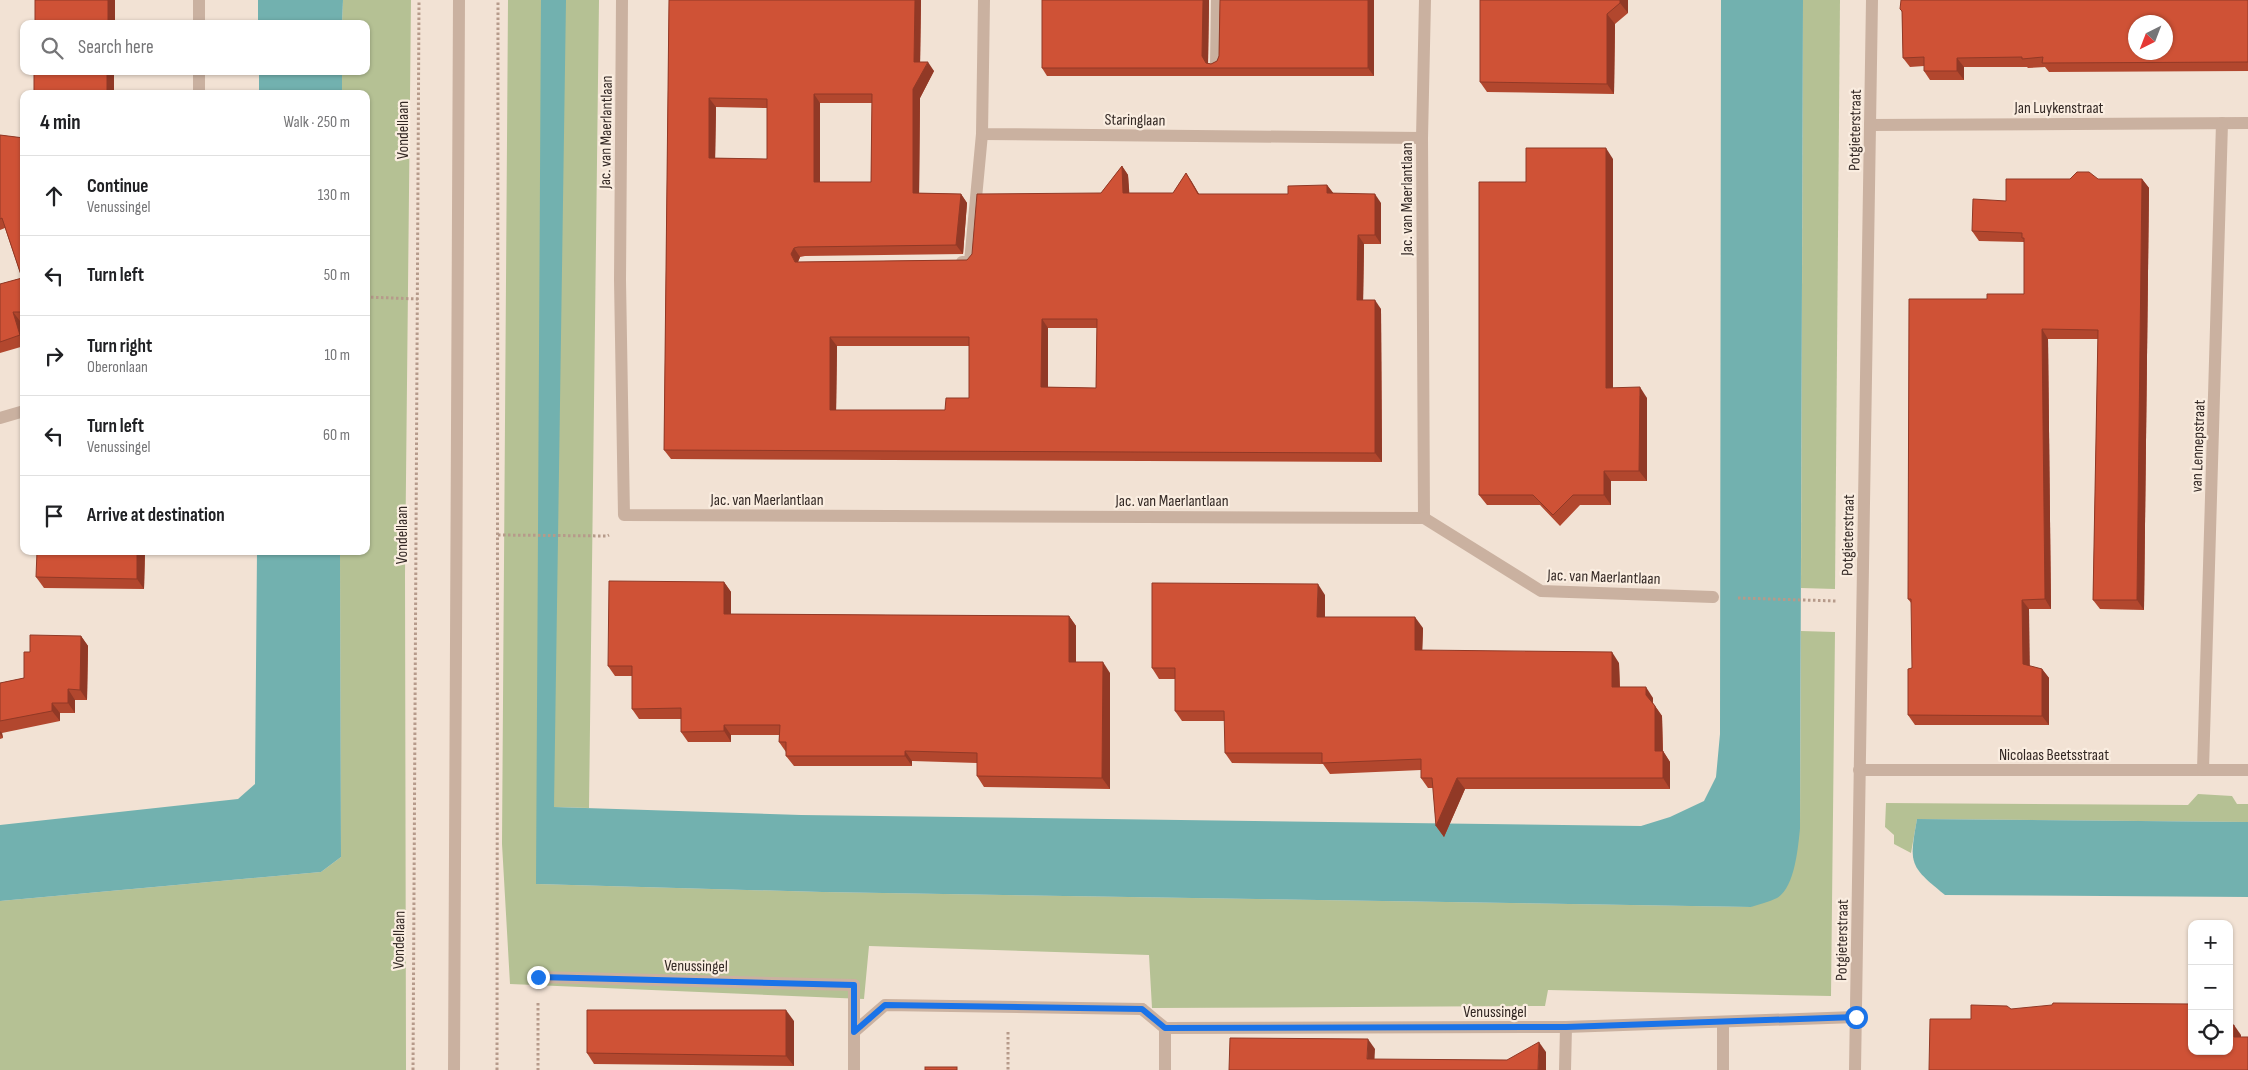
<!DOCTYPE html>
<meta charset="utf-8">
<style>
:root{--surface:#fff;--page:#f6f6f6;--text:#202124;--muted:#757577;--line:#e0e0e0}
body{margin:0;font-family:"Sofia Sans Condensed",sans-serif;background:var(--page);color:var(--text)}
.controls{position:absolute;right:15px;bottom:15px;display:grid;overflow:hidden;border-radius:10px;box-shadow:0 1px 4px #0004}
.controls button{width:45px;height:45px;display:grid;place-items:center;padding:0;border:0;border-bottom:1px solid var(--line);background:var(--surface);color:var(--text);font:25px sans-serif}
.compass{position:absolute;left:2128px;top:15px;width:45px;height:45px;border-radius:50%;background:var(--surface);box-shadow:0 1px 4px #0004;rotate:222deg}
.stop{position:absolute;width:15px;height:15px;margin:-11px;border:4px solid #1a73e8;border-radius:50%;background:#fff}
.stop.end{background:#1a73e8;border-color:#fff;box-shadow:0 1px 5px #0008}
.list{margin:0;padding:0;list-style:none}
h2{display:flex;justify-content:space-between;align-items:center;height:65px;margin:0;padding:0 20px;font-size:21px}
h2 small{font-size:16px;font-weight:400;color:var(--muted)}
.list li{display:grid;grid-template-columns:32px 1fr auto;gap:15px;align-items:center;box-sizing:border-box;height:80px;padding:0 20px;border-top:1px solid var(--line)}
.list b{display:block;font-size:19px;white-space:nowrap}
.list p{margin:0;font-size:16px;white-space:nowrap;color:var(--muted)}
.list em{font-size:16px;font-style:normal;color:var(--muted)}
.icon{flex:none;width:28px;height:28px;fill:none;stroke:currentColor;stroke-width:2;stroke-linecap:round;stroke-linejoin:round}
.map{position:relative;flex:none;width:2248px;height:1070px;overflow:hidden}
.search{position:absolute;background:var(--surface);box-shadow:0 1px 4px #0004;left:20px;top:20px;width:350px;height:55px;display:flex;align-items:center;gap:12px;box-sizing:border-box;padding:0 18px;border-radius:10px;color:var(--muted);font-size:19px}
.panel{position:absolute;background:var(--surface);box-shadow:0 1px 4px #0004;left:20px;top:90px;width:350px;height:465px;border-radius:10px}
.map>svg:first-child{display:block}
.green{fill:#b5c194}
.water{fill:#72b1af}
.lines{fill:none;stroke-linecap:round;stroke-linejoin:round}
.path{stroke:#b69a8a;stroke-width:3;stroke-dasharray:2.5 2.5;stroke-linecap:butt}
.service{stroke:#cab1a0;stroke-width:12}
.pedestrian{stroke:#cab1a0;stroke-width:12}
.minor{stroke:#cab1a0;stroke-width:12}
.tertiary{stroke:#cab1a0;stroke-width:12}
.wall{fill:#b2472e;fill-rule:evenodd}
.shaded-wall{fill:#913926}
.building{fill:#cf5236;stroke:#913926;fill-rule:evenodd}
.route{stroke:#1a73e8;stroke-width:6}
.labels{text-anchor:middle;stroke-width:4.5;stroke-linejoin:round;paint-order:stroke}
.street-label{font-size:16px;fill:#332824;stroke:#faede0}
</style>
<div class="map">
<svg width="2248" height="1070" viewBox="0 0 2248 1070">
<rect width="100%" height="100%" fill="#f2e2d4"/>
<g class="green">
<polygon points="343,0 411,0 405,575 406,1070 0,1070 0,901 321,872 341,857 340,551 366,551 366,94 342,94 342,71 366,71 366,24 342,24"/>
<polygon points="508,0 599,0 589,808 554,807 536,884 822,892 1751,907 1800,829 1801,631 1835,632 1831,996 1548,990 1545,1006 1152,1008 1149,955 869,946 864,999 510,984 502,844"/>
<polygon points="1803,0 1840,0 1835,589 1801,588"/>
<polygon points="2198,794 2232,796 2237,804 2248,804 2248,822 1917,819 1911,853 1894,844 1894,835 1885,827 1886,803 2188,805"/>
</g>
<g class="water">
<polygon points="258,0 343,0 342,24 258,24"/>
<path d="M541,0H566L554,807L801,815L1641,826L1670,817L1704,801L1716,777L1720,734L1721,0H1803L1800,829C1798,847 1795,888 1777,898C1769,902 1759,904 1751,907L822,892L536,884Z"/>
<rect x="259" y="71" width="83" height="23"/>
<polygon points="257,551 340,551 341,857 321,872 0,901 0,825 238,799 255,784"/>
<path d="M1917,819L2248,822V897L1945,895C1909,866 1909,864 1917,819Z"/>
</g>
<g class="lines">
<g class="path">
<polyline points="366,297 418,299"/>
<polyline points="498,535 607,536 609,535"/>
<polyline points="1738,598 1836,601"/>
<polyline points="538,1003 538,1070"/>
<polyline points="1008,1032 1008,1070"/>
<polyline points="413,1070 419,0"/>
<polyline points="497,1070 498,0"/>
</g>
<g class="service">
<polyline points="1216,64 1217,0"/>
<polyline points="962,262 970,262 982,134"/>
<polyline points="854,1032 885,1005 1142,1009"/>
<polyline points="1565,1070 1566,1027"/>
</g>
<g class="pedestrian">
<polyline points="537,977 854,985"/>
<polyline points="1142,1009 1165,1028 1566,1027"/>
<polyline points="1165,1070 1165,1028"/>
<polyline points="1723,1070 1723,1022"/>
</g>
<g class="minor">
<polyline points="199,0 199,24"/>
<polyline points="622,0 620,280 624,515 1424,518 1422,138 1425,0"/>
<polyline points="984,0 982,134 1422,138"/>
<polyline points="199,71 199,94"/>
<polyline points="1870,125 2248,123"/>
<polyline points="0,418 24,411"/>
<polyline points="1424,518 1541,591 1713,597"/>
<polyline points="1859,770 2248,770"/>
<polyline points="2203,770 2222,123"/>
<polyline points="1566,1027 1856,1017"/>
<polyline points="854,1070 854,985"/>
<polyline points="1855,1070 1872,0"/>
</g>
<polyline class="tertiary" points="454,1070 459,0"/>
</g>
<g class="wall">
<path d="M669,0H921L920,62L934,71L920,98L919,193L961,194L967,203L963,254L805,256L800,257L798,262L967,260L1101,193L1122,166L1128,175L1129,193H1173L1186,173L1199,194H1288L1327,185L1333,193L1381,203V244H1364L1363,300L1381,309L1382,462L671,459L664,450ZM820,103H872L871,182H820ZM716,107L767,108V159L715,158ZM1048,328H1097L1096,388L1048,387ZM837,346H969V398L945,410H836Z"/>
<polygon points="1209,0 1208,63 1211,64 1217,61 1219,56 1220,0 1374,0 1374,76 1047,76 1042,68"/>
<polygon points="1480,0 1628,0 1628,13 1615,24 1614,94 1487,92 1480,82"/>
<polygon points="2248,0 2248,71 2049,72 2045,67 2028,68 2027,67 1964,67 1964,80 1930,80 1924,71 1924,66 1910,67 1903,58 1902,12 1900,9"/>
<polygon points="0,135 24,138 24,321 20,321 24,334 24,346 0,353 0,284 22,278 5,228 0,230"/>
<polygon points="1613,159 1613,388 1647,398 1647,481 1611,481 1611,505 1580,505 1560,526 1540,505 1487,505 1479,495 1526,182"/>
<polygon points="2098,179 2142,179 2149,188 2144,610 2100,609 2093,600 2098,339 2048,339 2051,609 2029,609 2029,666 2042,669 2049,678 2049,725 1915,725 1908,715 1912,668 1912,604 1908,599 1987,299 2024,294 2024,242 1979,241 1972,231 2006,201"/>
<polygon points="145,551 144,589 44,588 36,577"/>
<polygon points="724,582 731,592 731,614 1069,616 1076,626 1076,662 1110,673 1110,789 984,787 977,776 977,763 912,761 912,766 794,766 786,756 786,752 779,742 779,735 731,735 731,742 688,742 681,732 681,719 639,719 632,709 632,676 615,676 608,666"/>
<polygon points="1325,595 1325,617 1423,628 1422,650 1619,663 1620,687 1653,698 1653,703 1662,716 1663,751 1670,762 1670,789 1465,789 1444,837 1436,826 1433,788 1428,788 1421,778 1421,770 1330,774 1323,764 1232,763 1225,753 1225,721 1182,721 1175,711 1175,679 1159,679 1152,668"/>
<polygon points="81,636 88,646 87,700 75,700 75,713 60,713 60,721 2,733 3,738 0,739 0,683 24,678 30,652"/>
<polygon points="794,1021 794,1066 594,1064 587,1053"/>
</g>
<g class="shaded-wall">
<rect x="108" y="0" width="7" height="24"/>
<polygon points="915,0 921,0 920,71 914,62"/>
<polygon points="1203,0 1209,0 1208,64 1206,63 1202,56"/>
<polygon points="1368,0 1374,0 1374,76 1368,68"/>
<polygon points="1620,0 1628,0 1628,13 1620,3"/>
<polygon points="1607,14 1615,24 1614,94 1607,84"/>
<polygon points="1957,58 1964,67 1964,80 1957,71"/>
<polygon points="928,62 934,71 920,98 919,203 913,193 913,89"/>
<rect x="107" y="71" width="7" height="23"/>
<polygon points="814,94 820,103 820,191 814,182"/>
<polygon points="709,98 716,107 715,167 709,158"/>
<polygon points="1606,148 1613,159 1613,398 1606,388"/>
<polygon points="1122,166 1128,175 1130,202 1123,193"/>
<polygon points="1186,173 1192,182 1204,203 1198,194"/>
<polygon points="2142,179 2149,188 2144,610 2137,600"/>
<polygon points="1327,185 1334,194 1327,193"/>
<polygon points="961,194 967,203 963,254 956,245"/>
<polygon points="1375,194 1381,203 1381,244 1375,235"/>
<polygon points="1358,235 1364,244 1363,309 1357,300"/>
<polygon points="794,248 800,257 797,264 801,271 791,254"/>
<polygon points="1375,300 1381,309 1382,462 1375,453"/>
<polygon points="13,312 20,321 24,334 24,340 20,335"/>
<polygon points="1042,319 1048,328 1048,396 1041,387"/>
<polygon points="2042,329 2048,339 2051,609 2045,599"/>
<polygon points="830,337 837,346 836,419 830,410"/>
<polygon points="1640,387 1647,398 1647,481 1639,471"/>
<polygon points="1604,471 1611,481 1611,505 1604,495"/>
<polygon points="137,551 145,551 144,589 137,579"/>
<polygon points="724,582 731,592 731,625 724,614"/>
<polygon points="1318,584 1325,595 1325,627 1317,617"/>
<polygon points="2022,600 2029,609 2030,674 2023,664"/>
<polygon points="1069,616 1076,626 1076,672 1069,662"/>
<polygon points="1415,617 1423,628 1422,660 1415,650"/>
<polygon points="81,636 88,646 87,700 80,690"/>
<polygon points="1612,652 1619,663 1620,697 1612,687"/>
<polygon points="1103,662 1110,673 1110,789 1102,778"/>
<polygon points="2042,669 2049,678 2049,725 2042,716"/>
<polygon points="1646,687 1653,698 1653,706 1646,695"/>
<polygon points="68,689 75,700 75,713 68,703"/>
<polygon points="52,703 60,713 60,721 52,711"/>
<polygon points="1655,706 1662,716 1663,762 1655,751"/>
<polygon points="724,725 731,735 731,742 724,731"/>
<polygon points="0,731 2,733 3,738 0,734"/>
<polygon points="905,751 912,761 912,766 905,756"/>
<polygon points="1663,751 1670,762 1670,789 1663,778"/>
<polygon points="1457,778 1465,789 1444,837 1436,826"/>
<polygon points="786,1010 794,1021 794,1066 786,1056"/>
<polygon points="2234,1025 2241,1035 2241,1047 2234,1037"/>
<polygon points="1368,1039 1375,1049 1374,1069 1367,1059"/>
<polygon points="1539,1042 1546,1052 1546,1070 1538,1070"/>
</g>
<g class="building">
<rect x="35" y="0" width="73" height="24"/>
<path d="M669,0H915L914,62H928L913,89V193L961,194L956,245L798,247L794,248L791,254L795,262L967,260L972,254L977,194L1101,193L1122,166L1123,193H1173L1186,173L1198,194H1288V186L1327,185V193L1375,194V235H1358L1357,300H1375V453L664,450ZM814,94H872L871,182H814ZM709,98L767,99V159L709,158ZM1042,319H1097L1096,388L1041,387ZM830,337H969V398H946L945,410H830Z"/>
<polygon points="1042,0 1203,0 1202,56 1206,63 1211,64 1217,61 1219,56 1220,0 1368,0 1368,68 1042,68"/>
<polygon points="1480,0 1620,0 1620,3 1607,14 1607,84 1480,82"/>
<path d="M1901,0H2248V62L2042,63L2043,57L2022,59V57L1957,58V71H1924V57L1903,58L1902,11L1900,9ZM2136,22H2166V52H2136Z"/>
<rect x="34" y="71" width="73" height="23"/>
<polygon points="0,135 24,138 24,312 13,312 20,335 0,342 0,284 22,278 2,218 0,219"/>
<polygon points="1526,148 1606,148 1606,388 1640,387 1639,471 1604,471 1604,495 1573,495 1553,515 1533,495 1479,495 1479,182 1526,182"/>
<polygon points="2077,172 2089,172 2098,179 2142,179 2137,600 2093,600 2098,330 2042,329 2045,599 2022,600 2023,664 2042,669 2042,716 1908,715 1908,669 1912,668 1911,599 1908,599 1909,299 1987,299 1987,294 2024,294 2024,238 2022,238 2022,233 1972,231 1973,199 2006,201 2006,179 2070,179"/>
<polygon points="37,551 137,551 137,579 36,577"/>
<polygon points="609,581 724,582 724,614 1069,616 1069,662 1103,662 1102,778 977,776 977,753 905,751 905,756 786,756 786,742 779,742 780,725 724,725 724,731 681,732 681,708 632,709 632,666 608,666"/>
<polygon points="1152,583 1318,584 1317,617 1415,617 1415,650 1612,652 1612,687 1646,687 1646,695 1655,706 1655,751 1663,751 1663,778 1457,778 1436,826 1432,778 1421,778 1421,759 1322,763 1322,753 1225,753 1224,711 1175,711 1175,668 1152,668"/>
<polygon points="30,635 81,636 80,690 68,689 68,703 52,703 52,711 0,721 0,683 24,678 24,652 30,652"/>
<polygon points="2053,1003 2192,1004 2192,1051 2229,1051 2229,1025 2234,1025 2234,1037 2248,1037 2248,1070 1929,1070 1930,1019 1971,1019 1971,1005 2007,1006 2011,1009 2052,1005"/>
<polygon points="587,1010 786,1010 786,1056 587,1053"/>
<polygon points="1230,1038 1368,1039 1367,1059 1507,1060 1539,1042 1538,1070 1229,1070"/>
<rect x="925" y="1067" width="32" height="3"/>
</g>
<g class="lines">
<polyline class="route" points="538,977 854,985 854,1032 885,1005 1142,1009 1165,1028 1566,1027 1856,1017"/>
</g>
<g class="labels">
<g class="street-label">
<text x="2059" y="113">Jan Luykenstraat</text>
<text transform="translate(1135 119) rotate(1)" y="6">Staringlaan</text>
<text transform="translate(402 130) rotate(-90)" y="6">Vondellaan</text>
<text transform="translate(1854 130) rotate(-89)" y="6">Potgieterstraat</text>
<text transform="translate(605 132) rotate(-89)" y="6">Jac. van Maerlantlaan</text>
<text transform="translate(1406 199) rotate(-90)" y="6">Jac. van Maerlantlaan</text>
<text transform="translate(2197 446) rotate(-88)" y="6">van Lennepstraat</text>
<text x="767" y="505">Jac. van Maerlantlaan</text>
<text x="1172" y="506">Jac. van Maerlantlaan</text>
<text transform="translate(401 535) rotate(-90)" y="6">Vondellaan</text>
<text transform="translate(1847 535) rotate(-89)" y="6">Potgieterstraat</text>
<text transform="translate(1604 576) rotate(2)" y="6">Jac. van Maerlantlaan</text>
<text x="2054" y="760">Nicolaas Beetsstraat</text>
<text transform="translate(398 940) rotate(-89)" y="6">Vondellaan</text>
<text transform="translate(1841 940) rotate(-89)" y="6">Potgieterstraat</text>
<text transform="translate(696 965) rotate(1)" y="6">Venussingel</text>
<text x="1495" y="1017">Venussingel</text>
</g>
</g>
</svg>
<div class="controls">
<button>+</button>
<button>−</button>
<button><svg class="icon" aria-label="locate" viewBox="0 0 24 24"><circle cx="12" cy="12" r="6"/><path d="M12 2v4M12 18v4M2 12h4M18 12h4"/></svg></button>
</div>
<svg class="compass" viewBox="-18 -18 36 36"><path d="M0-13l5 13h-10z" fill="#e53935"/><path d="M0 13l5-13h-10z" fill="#757577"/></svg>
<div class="stop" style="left:1856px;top:1017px"></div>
<div class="stop end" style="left:538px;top:977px"></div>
<div class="search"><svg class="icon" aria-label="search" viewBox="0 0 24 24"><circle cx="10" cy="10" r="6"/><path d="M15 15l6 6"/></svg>Search here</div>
<section class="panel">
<h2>4 min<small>Walk · 250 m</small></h2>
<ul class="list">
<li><svg class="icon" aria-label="ahead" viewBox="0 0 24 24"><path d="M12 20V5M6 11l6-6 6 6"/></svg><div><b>Continue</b><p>Venussingel</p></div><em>130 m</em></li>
<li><svg class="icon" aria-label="left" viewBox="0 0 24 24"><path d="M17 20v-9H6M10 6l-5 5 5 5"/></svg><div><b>Turn left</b></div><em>50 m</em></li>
<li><svg class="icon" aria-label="right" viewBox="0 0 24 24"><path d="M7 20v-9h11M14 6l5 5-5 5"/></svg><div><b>Turn right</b><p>Oberonlaan</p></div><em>10 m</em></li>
<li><svg class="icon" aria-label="left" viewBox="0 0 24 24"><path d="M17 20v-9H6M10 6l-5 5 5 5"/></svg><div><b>Turn left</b><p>Venussingel</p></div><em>60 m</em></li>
<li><svg class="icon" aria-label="arrive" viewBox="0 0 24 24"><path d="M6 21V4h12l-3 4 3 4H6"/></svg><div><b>Arrive at destination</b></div></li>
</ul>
</section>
</div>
